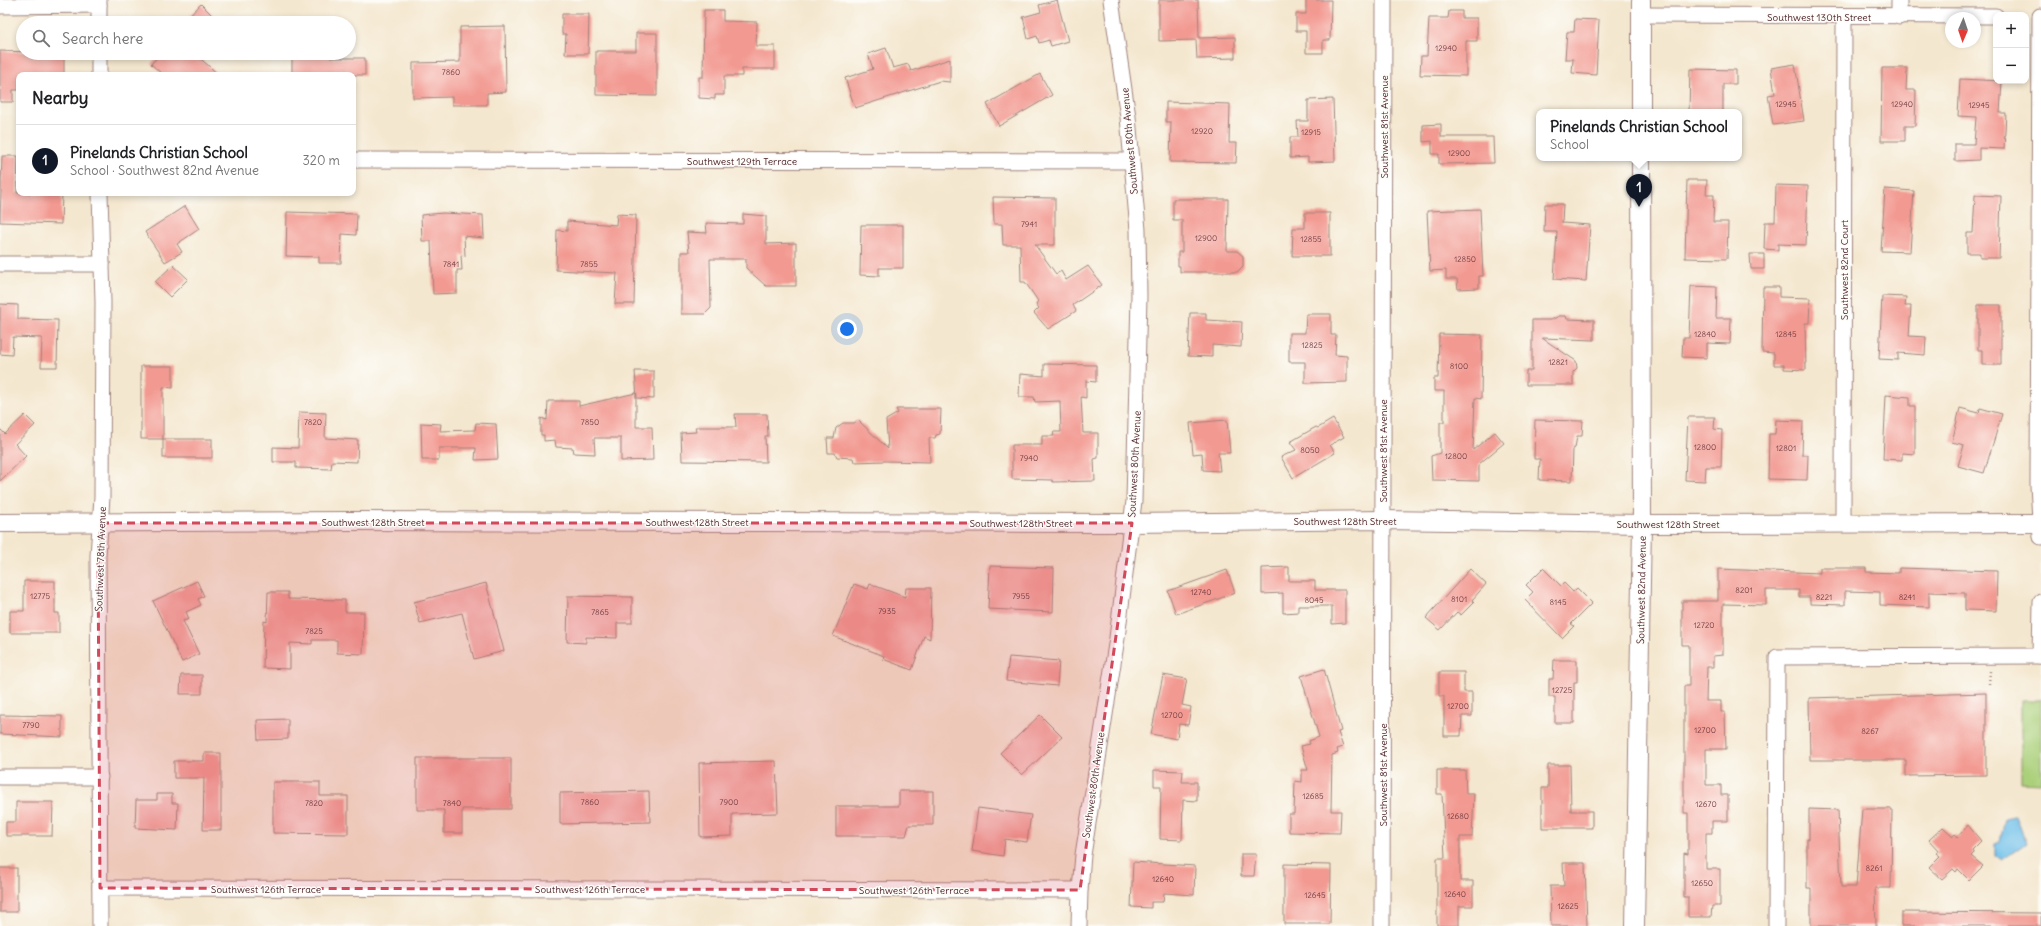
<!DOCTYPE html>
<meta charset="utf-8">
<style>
:root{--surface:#fff;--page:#f2f2f2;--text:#202124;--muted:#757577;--line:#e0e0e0;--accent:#111827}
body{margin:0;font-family:Delius,sans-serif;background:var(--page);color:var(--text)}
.controls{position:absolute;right:12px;top:12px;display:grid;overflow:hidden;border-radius:8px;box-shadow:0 2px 6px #0003}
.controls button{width:36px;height:36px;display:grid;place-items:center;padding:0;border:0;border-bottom:1px solid var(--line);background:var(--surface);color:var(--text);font:20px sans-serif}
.compass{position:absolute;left:1945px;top:12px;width:36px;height:36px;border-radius:50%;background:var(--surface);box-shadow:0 2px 6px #0003;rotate:182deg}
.you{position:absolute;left:847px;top:329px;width:14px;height:14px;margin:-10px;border:3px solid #fff;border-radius:50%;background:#1a73e8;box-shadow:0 0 0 6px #1a73e833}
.badge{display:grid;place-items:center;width:26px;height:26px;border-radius:50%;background:var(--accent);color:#fff;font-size:13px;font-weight:700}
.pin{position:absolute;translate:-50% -33px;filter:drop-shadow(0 1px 2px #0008)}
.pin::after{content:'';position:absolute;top:21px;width:14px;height:12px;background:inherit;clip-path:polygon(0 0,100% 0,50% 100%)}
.popup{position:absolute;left:1536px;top:109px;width:206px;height:52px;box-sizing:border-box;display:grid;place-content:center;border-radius:8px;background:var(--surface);filter:drop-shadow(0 1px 3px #0005);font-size:13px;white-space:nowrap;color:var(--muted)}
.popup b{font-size:15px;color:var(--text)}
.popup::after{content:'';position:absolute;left:50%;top:100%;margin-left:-8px;border:8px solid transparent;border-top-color:var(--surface)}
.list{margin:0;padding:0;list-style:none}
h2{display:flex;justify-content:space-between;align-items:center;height:52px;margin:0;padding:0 16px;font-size:17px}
h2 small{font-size:13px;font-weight:400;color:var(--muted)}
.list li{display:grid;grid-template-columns:26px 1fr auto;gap:12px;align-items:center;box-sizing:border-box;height:72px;padding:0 16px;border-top:1px solid var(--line)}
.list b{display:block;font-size:15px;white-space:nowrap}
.list p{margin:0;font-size:13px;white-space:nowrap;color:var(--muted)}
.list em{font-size:13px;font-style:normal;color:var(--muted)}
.icon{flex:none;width:22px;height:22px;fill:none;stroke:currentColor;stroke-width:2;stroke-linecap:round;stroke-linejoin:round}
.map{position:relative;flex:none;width:2041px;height:926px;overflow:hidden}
.search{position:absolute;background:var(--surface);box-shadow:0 2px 6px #0003;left:16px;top:16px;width:340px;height:44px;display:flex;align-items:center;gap:10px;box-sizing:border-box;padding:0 14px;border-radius:22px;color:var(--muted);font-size:15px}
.panel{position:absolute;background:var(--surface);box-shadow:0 2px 6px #0003;left:16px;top:72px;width:340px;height:124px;border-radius:8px}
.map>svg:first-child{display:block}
.green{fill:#aad07a;stroke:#7a7852}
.water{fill:#6ec0ea;stroke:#5c708a}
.building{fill:#f29991}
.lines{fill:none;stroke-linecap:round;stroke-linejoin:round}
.minor-casing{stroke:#9f837d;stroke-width:17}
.tertiary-casing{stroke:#9f837d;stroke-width:20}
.path{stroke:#9f837d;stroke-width:2.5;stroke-dasharray:1 3;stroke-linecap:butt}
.minor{stroke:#fff;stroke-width:15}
.tertiary{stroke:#fff;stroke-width:18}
.marked{fill:#d1495b;fill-opacity:0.2;stroke:#d1495b;stroke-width:3;stroke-dasharray:8 5;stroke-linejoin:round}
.labels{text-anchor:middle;stroke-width:3;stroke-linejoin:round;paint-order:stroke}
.number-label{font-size:8px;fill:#743e44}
.street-label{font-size:10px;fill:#4a1f2b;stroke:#fdfcf7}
</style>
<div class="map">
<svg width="2041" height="926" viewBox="0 0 2041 926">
<rect width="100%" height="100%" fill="#fdfcf7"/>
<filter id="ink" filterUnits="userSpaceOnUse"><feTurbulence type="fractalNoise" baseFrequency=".025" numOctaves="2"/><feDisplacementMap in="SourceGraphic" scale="8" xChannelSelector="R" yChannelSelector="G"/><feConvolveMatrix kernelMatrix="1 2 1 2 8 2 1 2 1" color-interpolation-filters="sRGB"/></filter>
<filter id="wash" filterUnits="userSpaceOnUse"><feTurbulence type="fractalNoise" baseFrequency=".012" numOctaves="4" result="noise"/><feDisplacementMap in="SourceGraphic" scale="16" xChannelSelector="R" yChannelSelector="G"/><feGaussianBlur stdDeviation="0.9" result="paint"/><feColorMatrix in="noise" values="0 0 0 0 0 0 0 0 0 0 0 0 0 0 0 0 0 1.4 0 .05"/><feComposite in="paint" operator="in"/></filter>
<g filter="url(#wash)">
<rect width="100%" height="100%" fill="#f4e7cf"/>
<polygon class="green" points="2021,700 2041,700 2041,783 2021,782"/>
<polygon class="water" points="2014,816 2016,816 2026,843 2002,860 1995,855 1995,844 2000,842 2005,818"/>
<g id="blocks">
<g class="building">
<polygon points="1057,0 1068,41 1051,46 1049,40 1039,43 1037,36 1028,39 1023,17 1041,12 1039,5"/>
<polygon points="1159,0 1198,0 1199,38 1235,37 1235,58 1197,59 1196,40 1159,41"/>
<polygon points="1306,0 1331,0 1330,40 1323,40 1323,53 1306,53 1306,31 1296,31 1296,14 1306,14"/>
<polygon points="201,4 212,15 205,23 183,23"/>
<polygon points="704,10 723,10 723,21 757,22 756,46 775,46 775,69 742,69 742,76 724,76 724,95 715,95 715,99 699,98 699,77 703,77"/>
<polygon points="1449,11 1462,11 1462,18 1477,18 1477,41 1466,41 1466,76 1420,75 1421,56 1427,56 1429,18 1448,18"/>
<polygon points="562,14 589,14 588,54 565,54 566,34 562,34"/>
<polygon points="1575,19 1599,20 1596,75 1572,73 1573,59 1565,59 1567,32 1574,32"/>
<polygon points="505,26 506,92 487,93 487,105 452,105 452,97 413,98 413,63 460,62 460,27"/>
<polygon points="636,33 657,33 657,96 596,95 596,51 636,51"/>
<polygon points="886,48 893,68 908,64 911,71 950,59 950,82 940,81 855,108 845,78 873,69 868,54"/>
<polygon points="0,51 64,53 64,75 19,75 19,90 13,90 13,102 0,102"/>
<polygon points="161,53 194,53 219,75 163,75 151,64"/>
<polygon points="305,53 330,53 330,58 365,58 365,75 292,75 292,58 305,58"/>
<polygon points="1795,64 1804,121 1773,125 1768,95 1775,94 1771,68"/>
<polygon points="1882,68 1907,68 1906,90 1916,90 1915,126 1905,126 1905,141 1881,141"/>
<polygon points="1690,69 1736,70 1736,84 1723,84 1723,112 1689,112"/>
<polygon points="1040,74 1052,95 999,126 987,104"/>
<polygon points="1960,79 2002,81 2000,113 2006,113 2004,149 1979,148 1979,160 1955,161 1955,144 1974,144 1976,117 1958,116"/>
<polygon points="1333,99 1335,161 1308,162 1308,157 1290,158 1290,137 1298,137 1297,121 1308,121 1308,100"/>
<polygon points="1166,102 1230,104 1229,143 1237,143 1236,163 1170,162 1171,122 1166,122"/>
<polygon points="1441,124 1441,137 1493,137 1494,163 1439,164 1439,154 1432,154 1432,141 1423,142 1423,125"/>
<polygon points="2,156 18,156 17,193 62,194 61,224 0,222"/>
<polygon points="1687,180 1707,180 1706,195 1714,195 1713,222 1728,222 1727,259 1685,258"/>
<polygon points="1776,185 1808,186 1806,245 1778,244 1778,250 1764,249 1765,222 1775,222"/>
<polygon points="1885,189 1914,191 1910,252 1881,251"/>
<polygon points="1975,195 2001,196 1999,258 1980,258 1980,253 1967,253 1967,233 1973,233"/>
<polygon points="993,197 1055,198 1055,245 1035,245 1056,274 1061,271 1066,280 1088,266 1102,285 1073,305 1076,311 1048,329 1034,313 1039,308 1036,304 1038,301 1025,282 1021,282 1020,245 1003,245 1002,224 994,224"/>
<polygon points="1173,199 1228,199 1227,251 1237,251 1243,256 1243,266 1237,272 1180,272 1180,266 1178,266 1178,252 1182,252 1182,220 1173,220"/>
<polygon points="1545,204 1563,204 1562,223 1590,225 1586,281 1554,279 1557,232 1544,232"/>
<polygon points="185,206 199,229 177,244 182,252 165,262 145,232"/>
<polygon points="1480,209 1483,276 1479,276 1479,288 1458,289 1457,279 1446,279 1446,270 1430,271 1427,211"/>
<polygon points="287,212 357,214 356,235 342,234 341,263 319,263 319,257 286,256"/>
<polygon points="443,213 483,215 484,238 464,236 465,256 461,255 462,270 457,270 457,293 433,294 431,241 422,241 421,215"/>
<polygon points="1305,213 1330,213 1330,256 1292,256 1293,228 1305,228"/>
<polygon points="617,214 636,215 634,304 615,304 617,273 556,270 557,230 567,231 567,221 616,225"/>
<polygon points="743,214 766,216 766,244 796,243 796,286 766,286 746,268 746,259 710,259 711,308 705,314 681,314 681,252 689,252 687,232 707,233 706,223 743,224"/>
<polygon points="861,225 903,225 903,268 879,268 879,276 860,275"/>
<polygon points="1750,254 1764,254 1764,269 1751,269"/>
<polygon points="173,265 188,279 170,297 155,282"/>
<polygon points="1691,286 1717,287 1716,318 1731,318 1730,344 1707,343 1707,358 1682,357 1683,338 1689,338"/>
<polygon points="1763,287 1779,287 1779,297 1810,298 1809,323 1805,323 1806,370 1784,369 1784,365 1774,365 1774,353 1762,352"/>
<polygon points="1882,296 1906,297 1905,306 1911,306 1909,336 1926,337 1925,355 1898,353 1898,360 1879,359"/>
<polygon points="0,304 18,305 18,319 58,320 57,367 41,367 42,338 13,337 12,355 0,354"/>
<polygon points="1978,305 2001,305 2001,365 1982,365 1982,350 1978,350"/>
<polygon points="1190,313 1206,313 1206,320 1242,322 1241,347 1212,345 1212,357 1188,356"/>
<polygon points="1306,314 1331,314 1331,335 1336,335 1335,355 1347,356 1347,382 1305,383 1305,362 1289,362 1289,333 1305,333"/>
<polygon points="1559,316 1566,316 1567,319 1594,320 1594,340 1542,338 1576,361 1577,368 1573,372 1573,385 1526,385 1526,371 1532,371 1532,320 1551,320"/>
<polygon points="1439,334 1482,335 1481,399 1475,398 1473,450 1495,432 1504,443 1479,464 1479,481 1432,480 1431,456 1440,453 1440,422 1444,422 1444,391 1434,391 1434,378 1438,378"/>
<polygon points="1044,364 1096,365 1096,382 1086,381 1086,398 1081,397 1083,433 1098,433 1098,458 1094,459 1095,481 1053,482 1052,480 1012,479 1012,445 1042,445 1042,436 1054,436 1053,432 1061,432 1060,401 1035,402 1034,397 1019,397 1020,374 1044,376"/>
<polygon points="141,366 173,366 173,388 163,387 163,439 141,439"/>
<polygon points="635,371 654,371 654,399 637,398"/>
<polygon points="636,393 636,427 652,427 653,460 621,461 621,438 594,438 595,454 574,453 573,448 556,447 555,440 544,441 544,435 541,435 541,418 547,420 548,401 579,401 579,406"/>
<polygon points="1886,395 1910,397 1910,406 1915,406 1915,454 1902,453 1902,460 1883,459"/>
<polygon points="1960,408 1979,413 1980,408 2002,414 1984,473 1958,466 1964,445 1952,442"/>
<polygon points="896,409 941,409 940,434 936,435 935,438 929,438 930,462 885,461 854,462 853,458 837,457 835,453 828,453 827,438 834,438 836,428 843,423 854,423 858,420 888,449 886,420 898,413"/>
<polygon points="299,412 326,413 325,438 358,440 357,462 332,461 331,469 296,468 296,462 273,462 273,447 298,448"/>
<polygon points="735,414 767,414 768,436 765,436 766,462 682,461 681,433 696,432 695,427 736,427"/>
<polygon points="25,415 35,425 15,444 26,456 0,481 0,429 5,434"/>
<polygon points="1688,417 1715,417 1714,429 1722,430 1721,467 1706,467 1705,481 1685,480"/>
<polygon points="1333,419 1344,437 1330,445 1335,453 1293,478 1281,457 1296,450 1290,442 1316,427 1318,428"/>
<polygon points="1227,420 1230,453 1218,453 1220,471 1203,470 1202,453 1193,454 1190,423"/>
<polygon points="1535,420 1583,421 1582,436 1577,436 1575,448 1573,449 1572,481 1539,480 1540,459 1534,459"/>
<polygon points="1776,420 1803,421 1802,455 1808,455 1807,480 1768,479 1769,434 1775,434"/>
<polygon points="421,423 441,424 440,431 475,430 476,423 496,424 498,459 475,460 476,448 439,448 439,460 422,460"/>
<rect x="163" y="439" width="49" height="19"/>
<polygon points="990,566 1054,568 1053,612 988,609"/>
<polygon points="1289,567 1289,581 1315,581 1315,590 1345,590 1345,623 1332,624 1332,606 1298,606 1298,612 1283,613 1283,593 1262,594 1262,568"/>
<polygon points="1543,568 1561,586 1564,583 1573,592 1577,588 1592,603 1571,624 1574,626 1562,638 1525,600 1533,592 1526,585"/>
<polygon points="1820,568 1866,568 1866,572 1899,573 1899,568 1997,571 1996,611 1965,610 1965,593 1929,592 1929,607 1880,605 1880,592 1845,591 1845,605 1810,604 1810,597 1799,597 1799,590 1766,590 1766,605 1723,604 1723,655 1713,656 1713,667 1707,667 1706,701 1721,701 1721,712 1725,712 1726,749 1706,749 1706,785 1721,785 1721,795 1728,795 1728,821 1712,821 1712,833 1706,833 1706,869 1720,869 1720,906 1712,906 1711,917 1688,917 1688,897 1684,897 1684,853 1688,854 1688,813 1684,813 1684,686 1689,686 1689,645 1682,645 1682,601 1718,601 1718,569 1820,573"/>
<polygon points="1470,569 1486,584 1472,600 1474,602 1461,615 1457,612 1440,630 1426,618"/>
<polygon points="1227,570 1235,593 1176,614 1168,591"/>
<polygon points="24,581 55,581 55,613 59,613 59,633 10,633 10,611 24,611"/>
<polygon points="197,581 204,596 198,599 201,605 186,612 189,619 183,621 199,654 182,662 153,601"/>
<polygon points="486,583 504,651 474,659 462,613 420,623 414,602"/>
<polygon points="854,584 868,589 870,584 905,597 906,588 931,588 930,639 924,636 912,670 883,659 884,656 833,636"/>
<polygon points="268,592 288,592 288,599 345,600 345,612 364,612 363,654 337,653 337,640 312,640 312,644 290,643 290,669 263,668 264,621 267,622"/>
<polygon points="568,596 632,597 632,623 617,623 617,638 586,637 586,643 567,642"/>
<polygon points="1009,657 1059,661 1057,686 1006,681"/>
<polygon points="1554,660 1577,660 1577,682 1574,682 1574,723 1555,723 1555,697 1549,697 1549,679 1553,679"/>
<polygon points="1324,669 1341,731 1338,732 1343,747 1337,749 1338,753 1332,755 1331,811 1341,811 1340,833 1289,832 1289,814 1294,814 1295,781 1302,782 1302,770 1308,770 1301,746 1310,744 1309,741 1319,737 1301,676"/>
<polygon points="1439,672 1464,672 1464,692 1472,692 1472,716 1462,716 1461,736 1444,736 1444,696 1439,696"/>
<polygon points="181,675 202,675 202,694 180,694"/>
<polygon points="1163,675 1187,679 1182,705 1191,707 1188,725 1179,724 1177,739 1151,734"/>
<polygon points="1986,693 1986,775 1906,776 1906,760 1810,760 1809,698"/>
<polygon points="0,715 62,716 62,737 0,734"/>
<polygon points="1040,715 1062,737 1022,775 1000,753"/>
<polygon points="288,719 288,739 258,740 257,720"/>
<polygon points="204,753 221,753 221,830 203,830 204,778 174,778 174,761 204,761"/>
<polygon points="417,758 511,758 511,809 462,809 462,833 444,833 444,810 417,810"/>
<polygon points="776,761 778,813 732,814 732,836 700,837 699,763"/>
<polygon points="1548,765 1570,765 1571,811 1592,811 1592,828 1542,828 1542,788 1548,788"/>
<polygon points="1154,770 1183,771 1182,782 1197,782 1197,801 1183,800 1182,840 1160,839 1161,786 1154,786"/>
<polygon points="1437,770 1465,770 1466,794 1474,794 1472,837 1460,837 1460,881 1473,881 1473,906 1459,906 1459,926 1437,926 1437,858 1445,858 1442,794 1437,794"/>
<polygon points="273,782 320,782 320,796 348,796 348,834 273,833"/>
<polygon points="649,791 650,822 560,824 560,793"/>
<polygon points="899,791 933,791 933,825 909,825 906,836 836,836 836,806 899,806"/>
<polygon points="157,794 172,794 172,803 178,803 177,830 135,828 136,800 157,800"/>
<polygon points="16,802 53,802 52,836 6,836 6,822 16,822"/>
<polygon points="978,808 1031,815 1027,842 1005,839 1003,856 972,851"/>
<polygon points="1809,809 1838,810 1841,887 1856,887 1862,809 1892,809 1891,888 1875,888 1876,926 1811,926 1811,888 1807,888 1807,839 1809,839"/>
<polygon points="1968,825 1981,841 1972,850 1974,853 1971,856 1983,866 1969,880 1958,869 1956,872 1953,869 1942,879 1929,867 1940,856 1936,853 1938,850 1929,840 1943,827 1953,836 1955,834 1958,837"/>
<polygon points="1241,854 1256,854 1254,876 1241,876"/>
<polygon points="1133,862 1195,866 1194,895 1164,893 1163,902 1151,902 1151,908 1131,907"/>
<polygon points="1563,863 1585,863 1587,926 1551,926 1550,886 1564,886"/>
<polygon points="1284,864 1331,865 1330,924 1284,924"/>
<rect x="0" y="868" width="17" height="44"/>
<polygon points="1901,912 2041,913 2041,926 1901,926"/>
</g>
</g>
</g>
<g filter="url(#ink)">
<use href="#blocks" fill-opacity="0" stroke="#9f837d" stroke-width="1"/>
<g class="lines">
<defs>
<g id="minor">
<polyline points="0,6 99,5"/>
<polyline points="1641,15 1996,16"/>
<polyline points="2040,16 2038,485 2041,537"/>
<polyline points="1899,17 1899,0"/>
<polyline points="99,23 99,0"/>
<polyline points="99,53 99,75"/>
<polyline points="353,160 1132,161"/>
<polyline points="100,193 103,302 102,497 98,556 100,926"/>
<polyline points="0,264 102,264"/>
<polyline points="1843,524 1844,17"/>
<polyline points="2040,656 2041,602"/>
<polyline points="0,777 100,777"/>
<polyline points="100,888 1080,890"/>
<polyline points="1079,926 1080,890 1083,855 1117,638 1134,501 1139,296 1138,230 1128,117 1111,0"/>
<polyline points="1382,926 1384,0"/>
<polyline points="1776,926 1777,657 2041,656"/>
</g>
<g id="tertiary">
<polyline points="1641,0 1641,112"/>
<polyline points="0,523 354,521 1132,523 1383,520 1642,524 2041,523"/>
<polyline points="1635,926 1642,524 1641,158"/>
</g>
</defs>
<use href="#minor" class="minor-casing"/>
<use href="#tertiary" class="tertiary-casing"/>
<polyline class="path" points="1989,684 1990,671"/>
<use href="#minor" class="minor"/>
<use href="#tertiary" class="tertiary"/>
</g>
</g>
<path class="marked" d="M101,523H1132L1080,890L100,888L98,556Z"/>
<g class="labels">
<g class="number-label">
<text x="1446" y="51">12940</text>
<text x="451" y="75">7860</text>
<text x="1786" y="107">12945</text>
<text x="1902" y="107">12940</text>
<text x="1979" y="108">12945</text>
<text x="1202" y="134">12920</text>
<text x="1311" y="135">12915</text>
<text x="1459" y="156">12900</text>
<text x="1029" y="227">7941</text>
<text x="1206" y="241">12900</text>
<text x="1311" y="242">12855</text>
<text x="1465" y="262">12850</text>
<text x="451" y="267">7841</text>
<text x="589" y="267">7855</text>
<text x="1705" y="337">12840</text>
<text x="1786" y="337">12845</text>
<text x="1312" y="348">12825</text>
<text x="1558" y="365">12821</text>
<text x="1459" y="369">8100</text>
<text x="313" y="425">7820</text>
<text x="590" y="425">7850</text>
<text x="1705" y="450">12800</text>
<text x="1786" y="451">12801</text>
<text x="1310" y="453">8050</text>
<text x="1456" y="459">12800</text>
<text x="1029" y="461">7940</text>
<text x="1744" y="593">8201</text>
<text x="1201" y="595">12740</text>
<text x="40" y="599">12775</text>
<text x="1021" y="599">7955</text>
<text x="1824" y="600">8221</text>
<text x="1907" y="600">8241</text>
<text x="1459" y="602">8101</text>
<text x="1314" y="603">8045</text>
<text x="1558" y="605">8145</text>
<text x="887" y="614">7935</text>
<text x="600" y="615">7865</text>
<text x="1704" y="628">12720</text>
<text x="314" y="634">7825</text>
<text x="1562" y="693">12725</text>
<text x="1458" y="709">12700</text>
<text x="1172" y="718">12700</text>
<text x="31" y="728">7790</text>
<text x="1705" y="733">12700</text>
<text x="1870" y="734">8267</text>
<text x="1313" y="799">12685</text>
<text x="590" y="805">7860</text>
<text x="729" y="805">7900</text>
<text x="314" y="806">7820</text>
<text x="452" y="806">7840</text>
<text x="1706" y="807">12670</text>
<text x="1458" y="819">12680</text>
<text x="1874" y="871">8261</text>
<text x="1163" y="882">12640</text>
<text x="1702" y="886">12650</text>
<text x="1455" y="897">12640</text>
<text x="1315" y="898">12645</text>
<text x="1568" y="909">12625</text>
</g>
<g class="street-label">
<text x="1819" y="21">Southwest 130th Street</text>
<text transform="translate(1384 127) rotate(-90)" y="4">Southwest 81st Avenue</text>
<text transform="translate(1129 141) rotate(-95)" y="4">Southwest 80th Avenue</text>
<text x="742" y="165">Southwest 129th Terrace</text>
<text transform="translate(1844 270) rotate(-90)" y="4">Southwest 82nd Court</text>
<text transform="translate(1383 451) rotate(-90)" y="4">Southwest 81st Avenue</text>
<text transform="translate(1134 464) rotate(-87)" y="4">Southwest 80th Avenue</text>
<text x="1345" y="525">Southwest 128th Street</text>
<text x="373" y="526">Southwest 128th Street</text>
<text x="697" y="526">Southwest 128th Street</text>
<text x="1021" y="527">Southwest 128th Street</text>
<text x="1668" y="528">Southwest 128th Street</text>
<text transform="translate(100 559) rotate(-88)" y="4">Southwest 78th Avenue</text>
<text transform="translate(1641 590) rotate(-89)" y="4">Southwest 82nd Avenue</text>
<text transform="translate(1383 775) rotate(-90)" y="4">Southwest 81st Avenue</text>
<text transform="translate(1093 785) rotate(-82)" y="4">Southwest 80th Avenue</text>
<text x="266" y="893">Southwest 126th Terrace</text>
<text x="590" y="893">Southwest 126th Terrace</text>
<text x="914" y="894">Southwest 126th Terrace</text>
</g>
</g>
</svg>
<div class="controls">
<button>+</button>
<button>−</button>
</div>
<svg class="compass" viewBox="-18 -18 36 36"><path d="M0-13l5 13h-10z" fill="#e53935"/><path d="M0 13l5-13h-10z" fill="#757577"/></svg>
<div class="you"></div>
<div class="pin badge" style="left:1639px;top:207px">1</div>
<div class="popup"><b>Pinelands Christian School</b>School</div>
<div class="search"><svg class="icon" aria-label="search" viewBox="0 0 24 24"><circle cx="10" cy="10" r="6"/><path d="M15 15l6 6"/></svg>Search here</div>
<section class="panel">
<h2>Nearby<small></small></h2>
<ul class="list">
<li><span class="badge">1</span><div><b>Pinelands Christian School</b><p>School · Southwest 82nd Avenue</p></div><em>320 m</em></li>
</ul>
</section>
</div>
